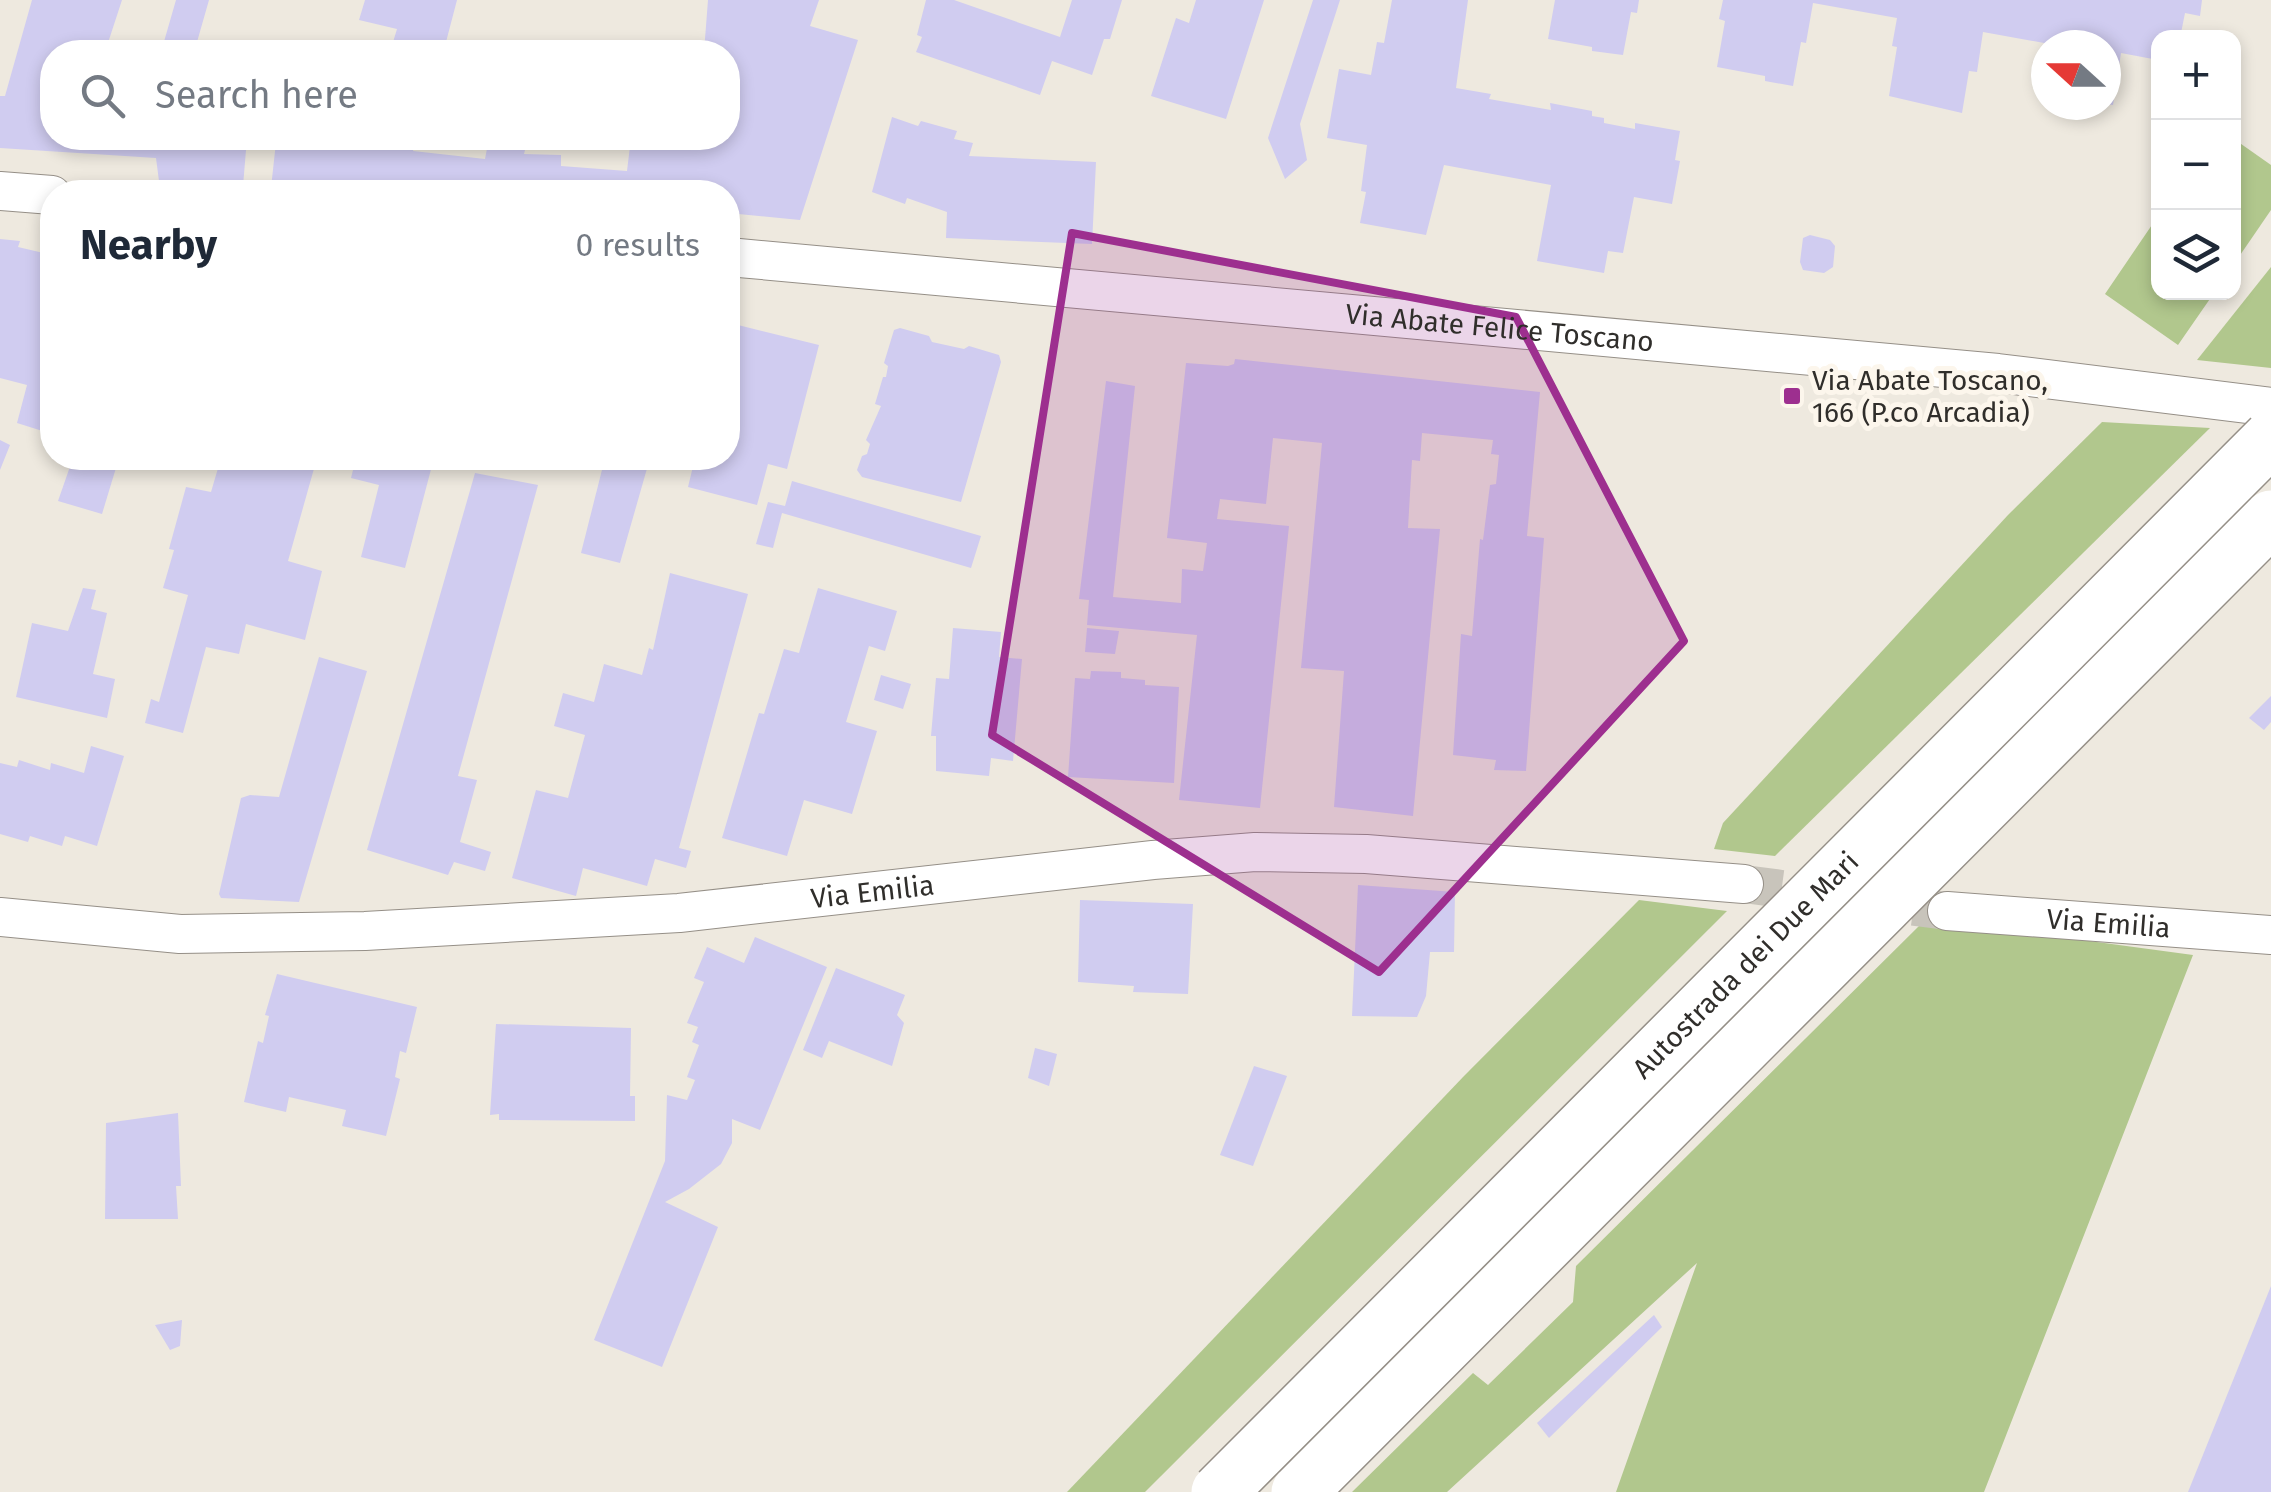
<!DOCTYPE html>
<meta charset="utf-8">
<style>
:root{--surface:#fff;--page:#f2f2f3;--text:#1f2937;--muted:#747a83;--line:#e0e1e3}
body{margin:0;font-family:"Fira Sans",sans-serif;background:var(--page);color:var(--text)}
.controls{position:absolute;right:30px;top:30px;display:grid;overflow:hidden;border-radius:20px;box-shadow:0 5px 15px #0003}
.controls button{width:90px;height:90px;display:grid;place-items:center;padding:0;border:0;border-bottom:2px solid var(--line);background:var(--surface);color:var(--text);font:50px sans-serif}
.compass{position:absolute;left:2031px;top:30px;width:90px;height:90px;border-radius:50%;background:var(--surface);box-shadow:0 5px 15px #0003;rotate:291deg}
.list{margin:0;padding:0;list-style:none}
h2{display:flex;justify-content:space-between;align-items:center;height:130px;margin:0;padding:0 40px;font-size:42px}
h2 small{font-size:32px;font-weight:400;color:var(--muted)}
.icon{flex:none;width:55px;height:55px;fill:none;stroke:currentColor;stroke-width:2;stroke-linecap:round;stroke-linejoin:round}
.map{position:relative;flex:none;width:2271px;height:1492px;overflow:hidden}
.search{position:absolute;background:var(--surface);box-shadow:0 5px 15px #0003;left:40px;top:40px;width:700px;height:110px;display:flex;align-items:center;gap:25px;box-sizing:border-box;padding:0 35px;border-radius:40px;color:var(--muted);font-size:38px}
.panel{position:absolute;background:var(--surface);box-shadow:0 5px 15px #0003;left:40px;top:180px;width:700px;height:290px;border-radius:40px}
.map>svg:first-child{display:block}
.green{fill:#b1c78d}
.building{fill:#d0ccf0}
.lines{fill:none;stroke-linecap:round;stroke-linejoin:round}
.street-tunnel{stroke:#c8c4bb;stroke-width:38;stroke-dasharray:38 19;stroke-linecap:butt}
.street-casing{stroke:#958f87;stroke-width:40}
.street{stroke:#fff;stroke-width:38}
.highway-bridge-casing{stroke:#958f87;stroke-width:58;stroke-linecap:butt}
.highway-bridge{stroke:#fff;stroke-width:55}
.marked{fill:#9d2f8f;fill-opacity:0.2;stroke:#9d2f8f;stroke-width:8;stroke-linejoin:round}
.poi-dot{fill:#9d2f8f;stroke:#fcf6ec;stroke-width:4}
.labels{text-anchor:middle;stroke-width:10;stroke-linejoin:round;paint-order:stroke}
.street-label{font-size:28px;fill:#302e2b;stroke:#fcf6ec}
.poi-label{font-size:28px;fill:#302e2b;stroke:#fcf6ec;text-anchor:start}
</style>
<div class="map">
<svg width="2271" height="1492" viewBox="0 0 2271 1492">
<rect width="100%" height="100%" fill="#eee9df"/>
<g class="green">
<polygon points="2234,139 2271,165 2271,210 2234,264"/>
<polygon points="2158,216 2158,292 2214,293 2178,345 2105,294"/>
<polygon points="2271,267 2271,368 2197,360"/>
<polygon points="2102,422 2210,428 1775,856 1714,849 1723,823 2008,515"/>
<polygon points="1639,900 1727,911 1145,1492 1067,1492 1464,1076"/>
<polygon points="1963,924 2193,955 1984,1492 1616,1492 1697,1263 1447,1492 1352,1492 1473,1373 1488,1385 1573,1302 1576,1266 1919,926"/>
</g>
<g class="building">
<polygon points="32,0 122,0 105,52 52,52 52,138 247,138 243,186 159,181 156,158 0,148 0,96 5,96"/>
<polygon points="176,0 209,0 197,42 230,52 161,52"/>
<polygon points="365,0 457,0 446,42 441,41 438,52 390,52 397,29 359,20"/>
<polygon points="708,0 819,0 810,26 858,40 800,220 728,213 728,192 318,192 271,188 276,142 362,147 365,138 417,138 413,151 485,159 489,138 528,138 524,154 561,155 561,166 627,171 631,138 728,138 728,52 704,52"/>
<polygon points="926,0 954,0 1060,37 1072,0 1122,0 1110,39 1104,39 1092,75 1052,61 1040,95 916,52 922,37 917,35"/>
<polygon points="1196,0 1264,0 1226,119 1151,96 1176,18 1189,23"/>
<polygon points="1313,0 1340,0 1300,124 1307,160 1285,179 1268,138"/>
<polygon points="1392,0 1468,0 1456,88 1491,94 1489,99 1551,110 1550,103 1592,111 1592,116 1604,118 1604,123 1635,129 1635,123 1680,131 1675,160 1680,161 1672,204 1634,197 1623,253 1608,251 1604,273 1537,261 1551,185 1444,165 1426,235 1360,223 1366,192 1361,191 1367,145 1327,138 1339,69 1371,75 1377,42 1384,43"/>
<polygon points="1555,0 1639,0 1637,13 1631,12 1623,55 1592,51 1592,47 1548,39"/>
<polygon points="1723,0 2202,0 2200,16 2185,13 2180,38 2158,38 2158,60 2121,53 2113,105 2106,104 2106,45 2055,45 1983,32 1977,72 1969,71 1962,113 1889,96 1897,47 1892,46 1897,18 1813,3 1806,43 1801,42 1793,86 1765,81 1765,76 1717,67 1725,21 1719,19"/>
<polygon points="892,117 918,126 921,121 957,131 954,139 973,143 969,156 1096,162 1092,244 946,238 947,212 907,198 905,204 872,192"/>
<polygon points="1810,235 1830,240 1835,246 1833,267 1824,273 1803,270 1800,262 1803,238"/>
<polygon points="0,239 20,241 18,247 52,255 52,434 17,423 27,385 0,378"/>
<polygon points="738,325 819,345 787,469 768,464 757,505 688,487 695,458 728,458 728,362"/>
<polygon points="900,328 929,336 932,342 964,349 969,346 999,355 1001,362 961,502 862,477 857,470 862,456 867,454 870,444 866,440 881,406 875,404 883,377 886,377 888,366 884,363 894,330"/>
<polygon points="1235,359 1540,392 1527,536 1544,538 1526,771 1494,770 1496,760 1453,755 1461,634 1472,636 1480,539 1483,540 1490,485 1496,484 1499,455 1491,454 1493,440 1422,433 1420,461 1412,460 1408,528 1440,529 1413,816 1334,807 1344,671 1301,668 1322,443 1273,438 1266,504 1220,499 1217,519 1289,526 1260,808 1179,800 1197,635 1087,625 1089,600 1079,599 1106,381 1135,386 1113,597 1181,603 1182,569 1203,571 1207,543 1167,538 1186,363 1228,366 1234,364"/>
<polygon points="0,440 10,445 0,470"/>
<polygon points="73,458 119,458 102,514 58,501"/>
<polygon points="221,458 317,458 288,561 322,571 305,640 246,624 239,654 206,647 183,733 145,723 151,699 159,702 188,595 163,588 174,550 169,549 186,487 211,492"/>
<polygon points="356,458 434,458 405,568 361,557 379,485 351,478"/>
<polygon points="605,458 650,458 620,563 581,553"/>
<polygon points="475,473 538,485 458,776 477,780 460,842 491,852 485,871 454,862 448,875 367,850"/>
<polygon points="792,481 981,536 971,568 782,513 773,548 756,544 768,502 785,506"/>
<polygon points="670,573 748,594 679,848 691,851 686,868 655,859 647,886 583,868 576,896 512,878 536,790 568,798 585,735 554,726 563,693 594,702 604,664 642,675 649,648 653,650"/>
<polygon points="83,588 96,590 91,609 107,613 93,674 115,679 107,718 16,697 32,623 68,631"/>
<polygon points="818,588 897,611 885,651 869,646 846,722 877,731 852,814 804,800 787,856 722,838 759,713 764,714 784,649 799,653"/>
<polygon points="953,628 1001,632 999,657 1022,659 1013,761 991,758 989,776 936,771 936,736 931,736 936,678 949,679"/>
<polygon points="1087,628 1119,631 1115,654 1085,652"/>
<polygon points="319,657 367,671 299,902 221,898 219,894 241,798 250,795 279,797"/>
<polygon points="1091,671 1121,672 1121,678 1145,680 1145,685 1179,687 1174,783 1068,777 1075,678 1090,679"/>
<polygon points="881,675 911,684 903,709 874,700"/>
<polygon points="2271,696 2271,722 2264,730 2249,718"/>
<polygon points="91,746 124,756 97,846 65,836 62,846 30,836 28,842 0,834 0,763 17,767 19,760 50,770 51,763 84,773"/>
<polygon points="1358,885 1455,892 1454,952 1430,952 1426,996 1417,1017 1352,1016"/>
<polygon points="1080,900 1193,904 1188,994 1133,992 1134,986 1078,982"/>
<polygon points="755,937 827,967 760,1130 732,1119 732,1143 721,1164 689,1189 665,1202 718,1227 662,1367 594,1340 665,1161 667,1095 687,1100 695,1080 687,1077 699,1045 692,1042 698,1027 687,1023 704,982 694,978 707,947 744,963"/>
<polygon points="836,968 905,995 897,1015 904,1023 892,1066 829,1041 822,1058 803,1050"/>
<polygon points="277,974 417,1007 406,1053 400,1051 395,1077 400,1079 386,1136 342,1126 346,1110 289,1097 286,1112 244,1102 258,1041 263,1043 269,1016 265,1015"/>
<polygon points="496,1024 631,1028 630,1096 635,1096 635,1121 499,1120 499,1114 490,1115"/>
<polygon points="1035,1048 1057,1054 1049,1086 1028,1078"/>
<polygon points="1254,1066 1287,1076 1253,1166 1220,1155"/>
<polygon points="178,1113 181,1186 176,1186 178,1219 105,1219 106,1123"/>
<polygon points="2271,1286 2271,1492 2188,1492"/>
<polygon points="1654,1315 1662,1327 1549,1438 1537,1423"/>
<polygon points="182,1320 180,1346 170,1350 155,1325"/>
</g>
<g class="lines">
<polyline class="street-tunnel" points="1744,884 1947,911"/>
<defs>
<g id="street">
<polyline points="0,191 52,195"/>
<path id="s1" d="M728,257L1998,373L2271,407"/>
<path id="s2" d="M1947,911L2271,935"/>
<path id="s3" d="M0,917L180,934L365,931L679,913L1153,860L1255,852L1366,854L1744,884"/>
</g>
</defs>
<use href="#street" class="street-casing"/>
<use href="#street" class="street"/>
<defs>
<g id="highway-bridge">
<path id="s4" d="M1219,1492L2271,438"/>
<polyline points="1299,1492 2271,518"/>
</g>
</defs>
<use href="#highway-bridge" class="highway-bridge-casing"/>
<use href="#highway-bridge" class="highway-bridge"/>
</g>
<path class="marked" d="M1072,233L1516,317L1684,641L1379,972L992,735Z"/>
<rect class="poi-dot" x="1782" y="386" width="20" height="20" rx="5"/>
<g class="labels">
<g class="street-label">
<text dy="10" stroke="none"><textPath href="#s1" startOffset="775">Via Abate Felice Toscano</textPath></text>
<text dy="10" stroke="none"><textPath href="#s3" startOffset="875">Via Emilia</textPath></text>
<text dy="10" stroke="none"><textPath href="#s2" startOffset="162">Via Emilia</textPath></text>
<text dy="10" stroke="none"><textPath href="#s4" startOffset="745">Autostrada dei Due Mari</textPath></text>
</g>
<g class="poi-label">
<text x="1812" y="390">Via Abate Toscano,<tspan x="1812" dy="32">166 (P.co Arcadia)</tspan></text>
</g>
</g>
</svg>
<div class="controls">
<button>+</button>
<button>−</button>
<button><svg class="icon" aria-label="layers" viewBox="0 0 24 24"><path d="M12 4l9 5-9 5-9-5zM3 14l9 5 9-5"/></svg></button>
</div>
<svg class="compass" viewBox="-18 -18 36 36"><path d="M0-13l5 13h-10z" fill="#e53935"/><path d="M0 13l5-13h-10z" fill="#747a83"/></svg>
<div class="search"><svg class="icon" aria-label="search" viewBox="0 0 24 24"><circle cx="10" cy="10" r="6"/><path d="M15 15l6 6"/></svg>Search here</div>
<section class="panel">
<h2>Nearby<small>0 results</small></h2>
<ul class="list">
</ul>
</section>
</div>
